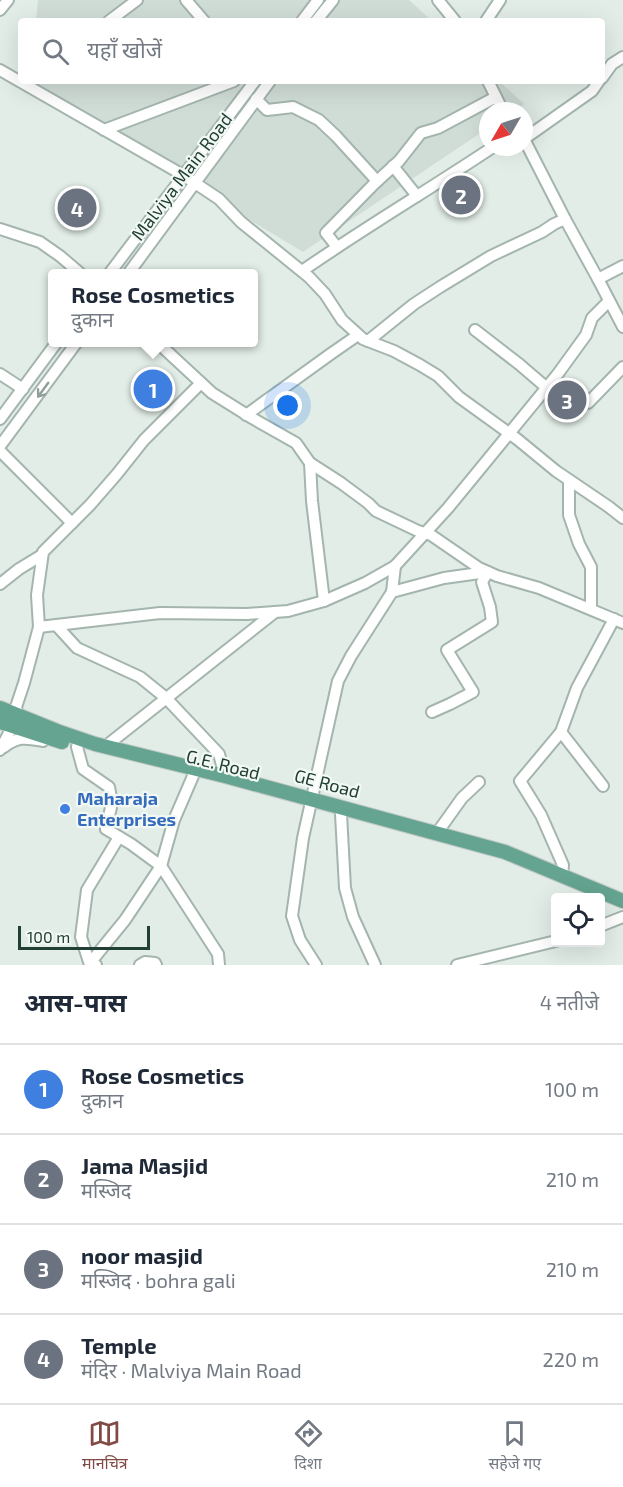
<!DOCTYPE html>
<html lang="hi">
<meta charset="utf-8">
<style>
:root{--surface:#fff;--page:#f6f6f7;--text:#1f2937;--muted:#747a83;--line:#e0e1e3;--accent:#814a44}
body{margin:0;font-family:"Exo 2","Noto Sans Devanagari",sans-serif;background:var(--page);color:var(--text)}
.controls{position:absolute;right:18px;bottom:18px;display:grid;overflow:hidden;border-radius:6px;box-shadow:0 6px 24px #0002}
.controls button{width:54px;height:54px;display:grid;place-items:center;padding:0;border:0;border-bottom:2px solid var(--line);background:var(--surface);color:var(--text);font:30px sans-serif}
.compass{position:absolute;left:479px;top:102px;width:54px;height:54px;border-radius:50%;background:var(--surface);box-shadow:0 6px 24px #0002;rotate:231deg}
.scale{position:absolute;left:18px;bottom:15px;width:132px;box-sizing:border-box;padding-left:6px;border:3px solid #213f35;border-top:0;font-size:16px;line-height:21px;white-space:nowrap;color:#213f35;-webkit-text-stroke:4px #f2f9f5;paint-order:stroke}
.you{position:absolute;left:288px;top:406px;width:21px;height:21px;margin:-15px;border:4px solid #fff;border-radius:50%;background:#1a73e8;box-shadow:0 0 0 9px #1a73e833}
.badge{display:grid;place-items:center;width:39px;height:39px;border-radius:50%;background:var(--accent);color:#fff;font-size:20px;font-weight:700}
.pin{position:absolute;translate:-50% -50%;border:3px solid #fff;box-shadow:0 2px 6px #0006}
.popup{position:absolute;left:48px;top:269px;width:210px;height:78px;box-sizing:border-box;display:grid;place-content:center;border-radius:6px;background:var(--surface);filter:drop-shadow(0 2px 4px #0005);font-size:20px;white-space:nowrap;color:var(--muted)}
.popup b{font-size:22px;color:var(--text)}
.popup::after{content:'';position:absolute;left:50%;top:100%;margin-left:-12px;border:12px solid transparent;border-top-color:var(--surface)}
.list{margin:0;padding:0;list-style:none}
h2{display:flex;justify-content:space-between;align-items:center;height:78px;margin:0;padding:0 24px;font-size:26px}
h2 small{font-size:20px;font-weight:400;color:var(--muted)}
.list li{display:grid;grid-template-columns:39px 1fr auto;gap:18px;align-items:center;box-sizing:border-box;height:90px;padding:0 24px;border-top:2px solid var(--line)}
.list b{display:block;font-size:22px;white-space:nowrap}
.list p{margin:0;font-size:20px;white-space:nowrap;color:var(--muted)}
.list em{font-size:20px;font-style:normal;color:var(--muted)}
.icon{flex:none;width:33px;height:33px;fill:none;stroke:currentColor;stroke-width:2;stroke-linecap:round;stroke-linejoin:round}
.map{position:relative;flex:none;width:623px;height:965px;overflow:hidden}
.search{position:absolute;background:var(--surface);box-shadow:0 6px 24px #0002;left:18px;right:18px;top:18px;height:66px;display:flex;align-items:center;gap:15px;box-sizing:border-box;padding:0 21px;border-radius:6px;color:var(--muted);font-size:22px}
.sheet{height:438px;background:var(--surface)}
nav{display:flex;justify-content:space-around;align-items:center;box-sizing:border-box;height:84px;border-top:2px solid var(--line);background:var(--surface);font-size:16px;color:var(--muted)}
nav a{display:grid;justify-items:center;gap:3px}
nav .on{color:var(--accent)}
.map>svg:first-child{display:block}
.built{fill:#d0ddd6}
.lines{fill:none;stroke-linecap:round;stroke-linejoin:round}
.minor-casing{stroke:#a4b5ae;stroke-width:14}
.major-casing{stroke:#c1c9c6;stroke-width:16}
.minor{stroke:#fff;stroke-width:10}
.major{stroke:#64a490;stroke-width:14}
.oneway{stroke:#909f9a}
.shop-dot{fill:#3f7fe0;stroke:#f2f9f5;stroke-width:2}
.labels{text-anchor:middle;stroke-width:4.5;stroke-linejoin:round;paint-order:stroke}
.street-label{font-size:18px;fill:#213f35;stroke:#f2f9f5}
.shop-label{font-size:18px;font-weight:bold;fill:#366cbe;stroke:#f2f9f5;text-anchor:start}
</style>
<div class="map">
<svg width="623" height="965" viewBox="0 0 623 965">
<rect width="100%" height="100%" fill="#e2ede7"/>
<g class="built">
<polygon points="38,0 409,0 432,21 36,21"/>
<polygon points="29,81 499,81 524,104 513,111 488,111 488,128 303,252 29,87"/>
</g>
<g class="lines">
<defs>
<g id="minor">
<polyline points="186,0 204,21"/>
<polyline points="438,0 455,21"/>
<polyline points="0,10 8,0"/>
<polyline points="109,21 137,0"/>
<polyline points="302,21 318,0"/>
<polyline points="316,21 333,0"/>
<polyline points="486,21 500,0"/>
<polyline points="0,70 183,175 219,199 241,222 309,277 325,294 342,320 363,339 394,351 420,365 438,376 459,397 517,439 556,471 609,507 623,518"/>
<polyline points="602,78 612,64 623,57"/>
<polyline points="488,81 503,111"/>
<polyline points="256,99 267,110 293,107 319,120 336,136 377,181"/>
<polyline points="104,130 234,81"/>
<polyline points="524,139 565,219 598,279 623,327"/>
<polyline points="524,139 592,91 599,81"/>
<polyline points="393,166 417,196"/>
<polyline points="0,229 40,242 60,256 81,274"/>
<polyline points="337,247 326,233 374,184 399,161 421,133 438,128 496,97"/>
<path d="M302,271C364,228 430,189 493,147"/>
<polyline points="109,274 255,81"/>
<polyline points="128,274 270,81"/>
<polyline points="598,279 623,266"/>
<polyline points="475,330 519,364 547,388"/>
<polyline points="368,341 414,304 440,287 491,256 542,232 554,224 565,219"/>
<polyline points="157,342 212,393 252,418 296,443 310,463 341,483 368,503 376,511 418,531 431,535 479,568 497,576 539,588 623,623"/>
<polyline points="0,374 23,389"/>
<polyline points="588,403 623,367"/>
<polyline points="246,415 332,353 358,335"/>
<polyline points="0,419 57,342"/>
<polyline points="0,446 77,342"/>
<polyline points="0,451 72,523"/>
<polyline points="310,463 312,501 324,601"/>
<polyline points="569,480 569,515 579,544 591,567 591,609"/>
<polyline points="0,584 19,569 42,555"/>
<polyline points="392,592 395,566"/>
<polyline points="56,625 77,648 140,677 166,698 219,754 225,776"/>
<polyline points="39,627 160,613 247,614 288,611 324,601 365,583 395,566 448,508 557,375 586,335 592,318 609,301"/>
<polyline points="432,712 450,704 473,692 447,650 492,622 490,607 482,582 488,572"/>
<polyline points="561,732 603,786"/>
<polyline points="79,739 77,747 83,769 109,787 112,803 106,829 131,844 161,866 218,954 219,965"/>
<polyline points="106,746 275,612"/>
<path d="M4,747C18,736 26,738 43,741"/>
<polyline points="0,750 18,716 16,707 24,683 39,627 37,595 43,552 90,505 117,474 144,440 201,383"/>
<polyline points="341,814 345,888 353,917 375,965"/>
<polyline points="437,833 462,798 479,782"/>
<polyline points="562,876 563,865 541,815 520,781 561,732 577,688 614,619"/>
<polyline points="600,926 623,917"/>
<polyline points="90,965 81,937 87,890 119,837"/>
<polyline points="96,965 90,963 125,920 161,866 174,820 193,776"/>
<polyline points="140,965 145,962 155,963 156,965"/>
<polyline points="316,965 300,940 292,916 303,838 338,681 351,656 392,592 444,578 487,572"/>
<polyline points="457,965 556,941"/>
</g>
<g id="major">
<polyline points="0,708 57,731 95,744 225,776 505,852 623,901"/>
<polyline points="0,722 62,742"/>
</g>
</defs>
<use href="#minor" class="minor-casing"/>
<use href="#major" class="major-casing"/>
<use href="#minor" class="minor"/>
<use href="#major" class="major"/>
</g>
<defs><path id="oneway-shaft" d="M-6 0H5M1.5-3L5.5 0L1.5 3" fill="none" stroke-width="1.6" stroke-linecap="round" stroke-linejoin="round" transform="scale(1.5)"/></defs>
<use class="oneway" href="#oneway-shaft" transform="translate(43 390) rotate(126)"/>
<circle class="shop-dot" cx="65" cy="809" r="6"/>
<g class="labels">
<g class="street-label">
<text transform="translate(182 177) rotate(-53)" y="6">Malviya Main Road</text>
<text transform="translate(223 765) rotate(14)" y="6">G.E. Road</text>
<text transform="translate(327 784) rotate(15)" y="6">GE Road</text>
</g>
<g class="shop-label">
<text x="77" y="805">Maharaja<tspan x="77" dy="21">Enterprises</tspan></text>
</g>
</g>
</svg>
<div class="controls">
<button><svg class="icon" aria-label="locate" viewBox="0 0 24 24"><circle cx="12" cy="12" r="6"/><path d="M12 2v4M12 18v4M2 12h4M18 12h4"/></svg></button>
</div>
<svg class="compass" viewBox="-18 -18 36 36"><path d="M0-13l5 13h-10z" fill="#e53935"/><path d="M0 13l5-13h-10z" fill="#747a83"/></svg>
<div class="scale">100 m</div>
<div class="you"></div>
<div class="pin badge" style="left:153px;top:389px;background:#3f7fe0">1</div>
<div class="popup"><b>Rose Cosmetics</b>दुकान</div>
<div class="pin badge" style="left:461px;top:195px;background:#6b7280">2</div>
<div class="pin badge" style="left:567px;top:400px;background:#6b7280">3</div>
<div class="pin badge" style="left:77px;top:208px;background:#6b7280">4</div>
<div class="search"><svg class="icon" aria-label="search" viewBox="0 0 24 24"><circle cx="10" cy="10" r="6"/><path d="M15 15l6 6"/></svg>यहाँ खोजें</div>
</div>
<section class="sheet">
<h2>आस-पास<small>4 नतीजे</small></h2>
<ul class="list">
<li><span class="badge" style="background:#3f7fe0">1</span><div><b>Rose Cosmetics</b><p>दुकान</p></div><em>100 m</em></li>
<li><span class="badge" style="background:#6b7280">2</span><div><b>Jama Masjid</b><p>मस्जिद</p></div><em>210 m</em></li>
<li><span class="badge" style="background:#6b7280">3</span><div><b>noor masjid</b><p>मस्जिद · bohra gali</p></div><em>210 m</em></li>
<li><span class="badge" style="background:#6b7280">4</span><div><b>Temple</b><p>मंदिर · Malviya Main Road</p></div><em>220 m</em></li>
</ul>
</section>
<nav>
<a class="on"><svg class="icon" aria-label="map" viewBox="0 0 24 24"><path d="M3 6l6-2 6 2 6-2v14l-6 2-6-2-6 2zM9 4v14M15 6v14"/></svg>मानचित्र</a>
<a><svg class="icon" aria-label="directions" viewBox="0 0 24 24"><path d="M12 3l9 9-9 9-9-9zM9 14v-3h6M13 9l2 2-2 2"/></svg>दिशा</a>
<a><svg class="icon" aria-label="saved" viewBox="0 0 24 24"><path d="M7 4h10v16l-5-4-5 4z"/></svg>सहेजे गए</a>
</nav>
